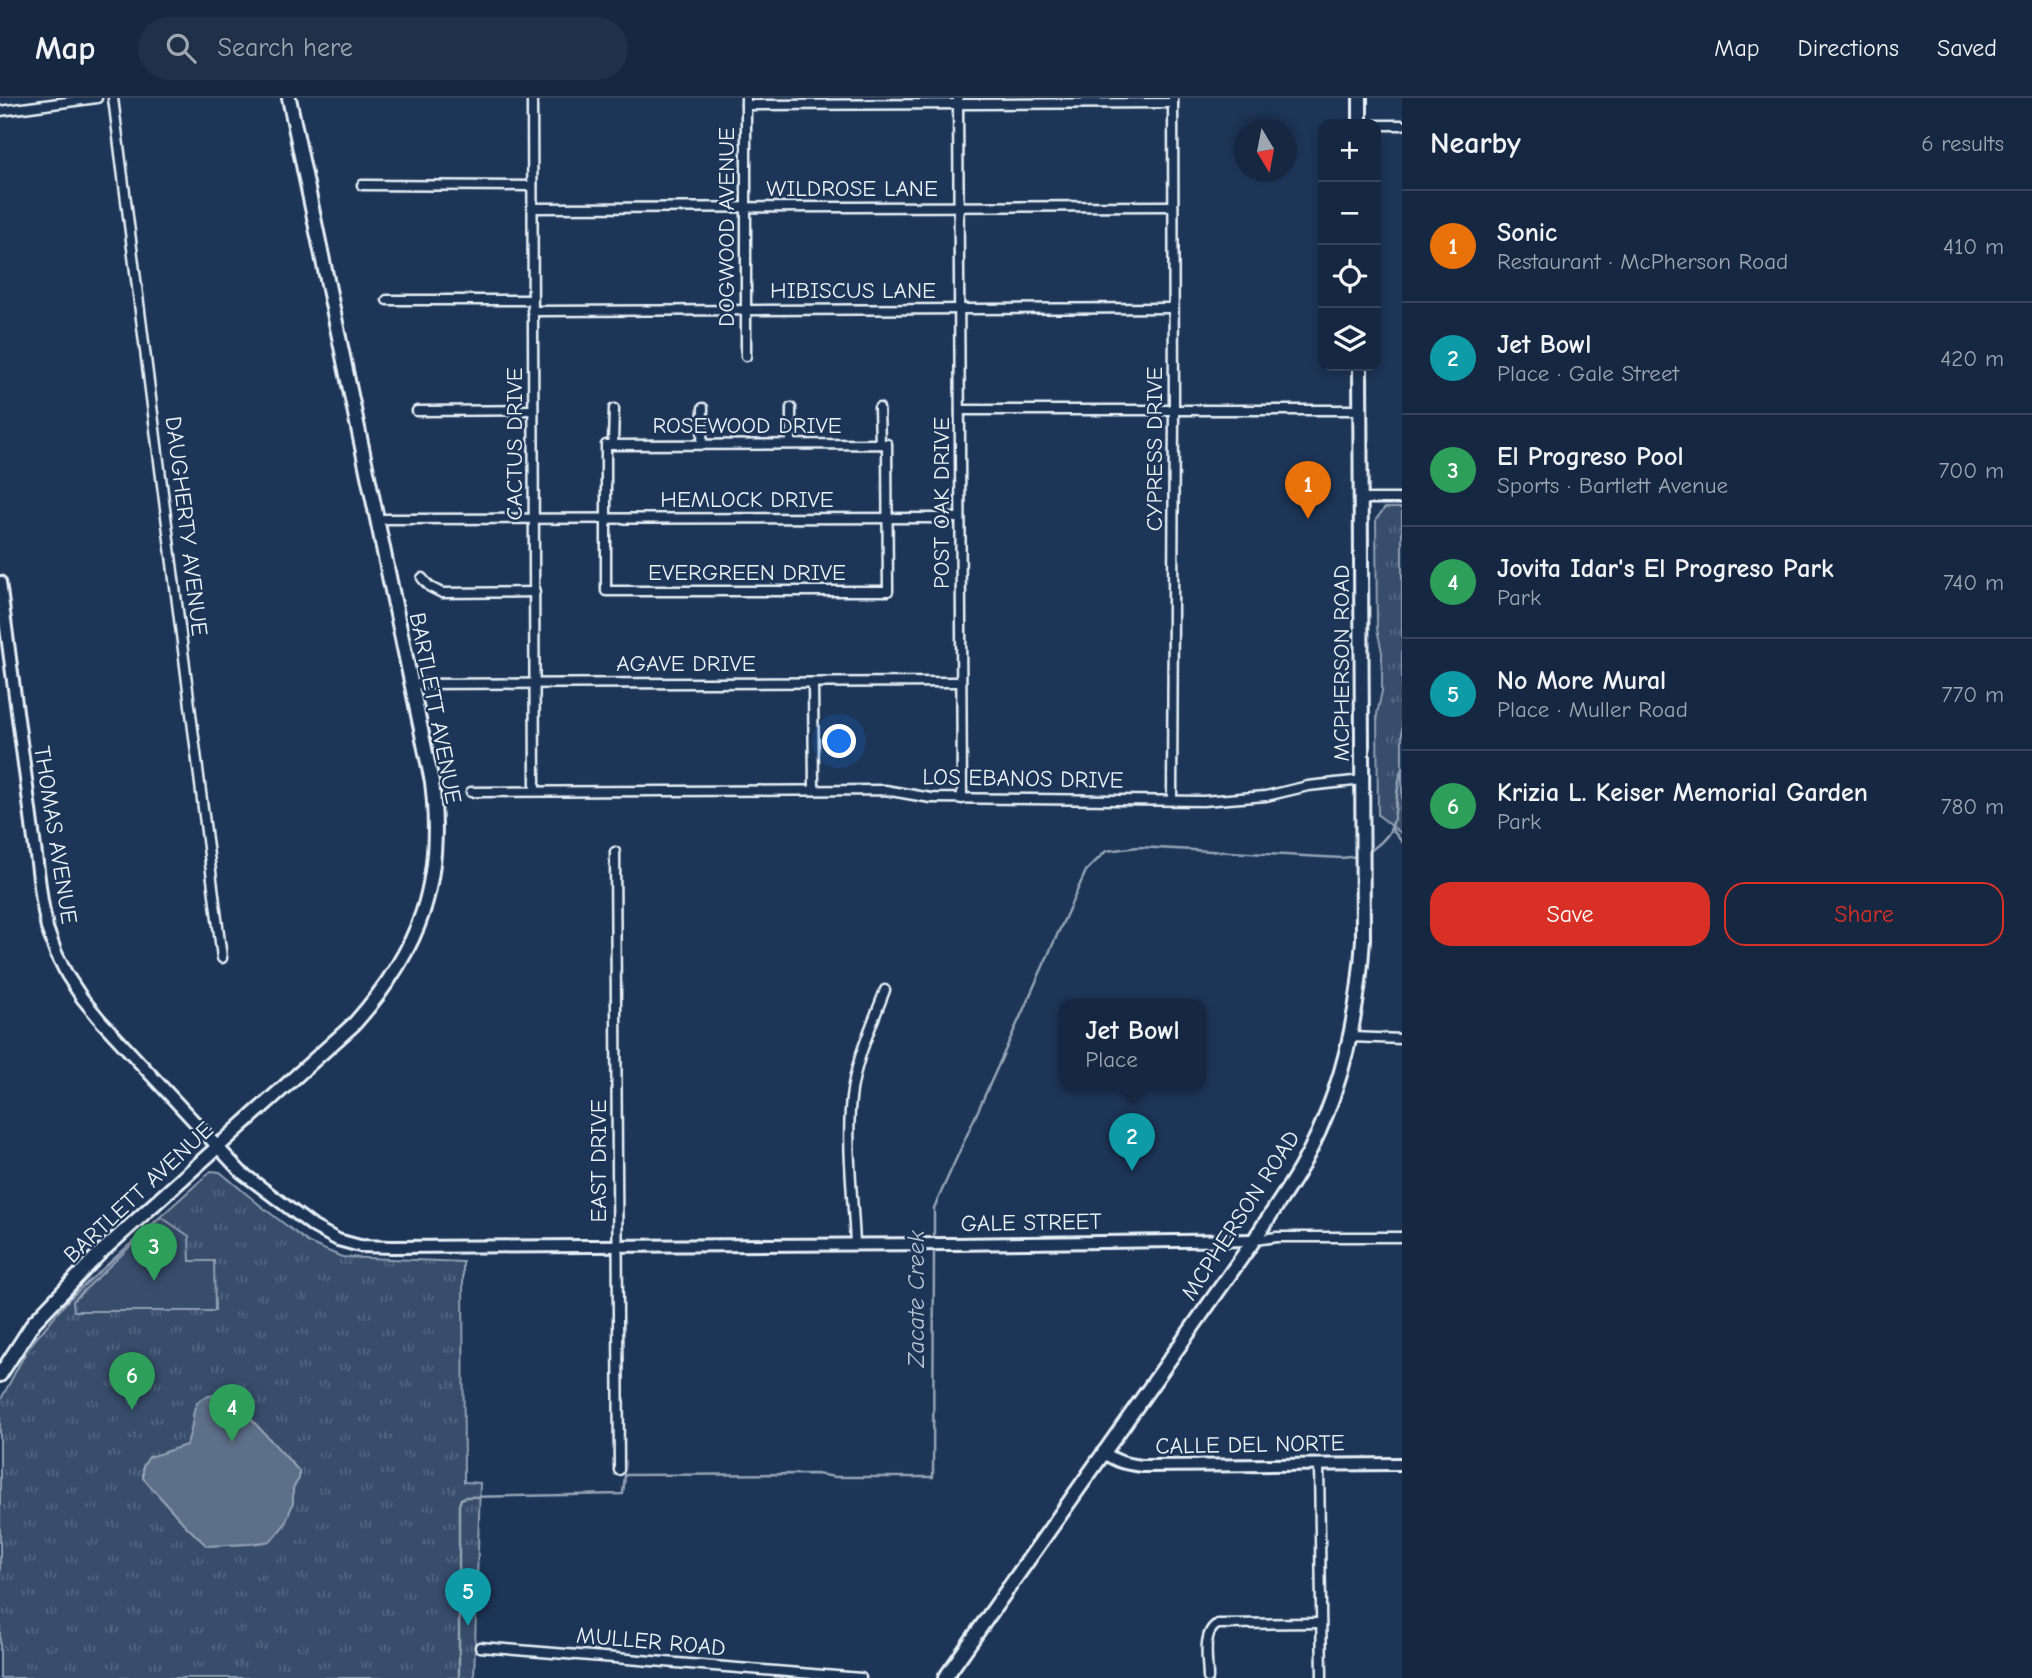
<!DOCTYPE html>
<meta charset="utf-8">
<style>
:root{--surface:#162841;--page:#1f3048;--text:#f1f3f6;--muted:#9ea6b1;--line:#35445a;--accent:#d93025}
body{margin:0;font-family:"Comic Neue",sans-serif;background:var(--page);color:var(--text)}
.controls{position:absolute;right:21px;top:21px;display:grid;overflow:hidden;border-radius:14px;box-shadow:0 4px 10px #0003}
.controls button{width:63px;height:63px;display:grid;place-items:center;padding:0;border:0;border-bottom:2px solid var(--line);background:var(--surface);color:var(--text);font:35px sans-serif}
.compass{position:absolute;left:1234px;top:21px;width:63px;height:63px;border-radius:50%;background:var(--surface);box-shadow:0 4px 10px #0003;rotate:170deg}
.you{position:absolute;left:840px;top:644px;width:24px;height:24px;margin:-18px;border:5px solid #fff;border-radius:50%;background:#1a73e8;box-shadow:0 0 0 10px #1a73e833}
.badge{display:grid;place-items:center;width:46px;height:46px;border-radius:50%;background:var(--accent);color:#fff;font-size:23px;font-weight:700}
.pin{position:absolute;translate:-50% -58px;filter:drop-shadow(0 2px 4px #0008)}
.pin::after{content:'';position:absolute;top:37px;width:24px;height:21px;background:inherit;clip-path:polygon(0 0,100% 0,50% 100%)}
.popup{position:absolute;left:1059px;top:901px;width:147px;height:91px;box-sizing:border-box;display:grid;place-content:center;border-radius:14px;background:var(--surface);filter:drop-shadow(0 2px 5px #0005);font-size:23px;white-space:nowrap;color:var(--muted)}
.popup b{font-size:26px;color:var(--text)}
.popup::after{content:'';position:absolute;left:50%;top:100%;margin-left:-14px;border:14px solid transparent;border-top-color:var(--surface)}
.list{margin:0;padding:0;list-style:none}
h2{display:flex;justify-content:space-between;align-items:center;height:91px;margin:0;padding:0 28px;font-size:30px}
h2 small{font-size:23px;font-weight:400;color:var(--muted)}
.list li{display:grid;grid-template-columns:46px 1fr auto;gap:21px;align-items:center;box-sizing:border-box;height:112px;padding:0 28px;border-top:2px solid var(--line)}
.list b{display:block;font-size:26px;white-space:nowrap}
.list p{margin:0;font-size:23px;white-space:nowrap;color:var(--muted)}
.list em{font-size:23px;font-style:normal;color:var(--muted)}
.actions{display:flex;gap:14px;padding:21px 28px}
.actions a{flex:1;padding:16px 0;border:2px solid var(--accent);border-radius:21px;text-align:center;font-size:24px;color:var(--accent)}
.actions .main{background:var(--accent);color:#fff}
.icon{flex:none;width:38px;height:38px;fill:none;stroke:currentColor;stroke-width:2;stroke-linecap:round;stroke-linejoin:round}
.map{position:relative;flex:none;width:1402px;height:1580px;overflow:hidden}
header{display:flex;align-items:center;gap:42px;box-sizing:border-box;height:98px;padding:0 35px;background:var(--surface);border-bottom:2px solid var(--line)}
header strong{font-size:33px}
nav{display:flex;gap:38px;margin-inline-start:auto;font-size:24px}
.search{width:490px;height:63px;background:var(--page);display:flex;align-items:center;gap:18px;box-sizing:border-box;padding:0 24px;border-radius:38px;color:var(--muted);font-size:26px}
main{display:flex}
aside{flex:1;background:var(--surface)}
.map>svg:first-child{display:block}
.park{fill:url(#park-tufts);stroke:#909fb2;stroke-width:2}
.pitch{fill:#374d6c;stroke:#909fb2;stroke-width:2}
.water{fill:#5d7089;stroke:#95a4b5;stroke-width:2}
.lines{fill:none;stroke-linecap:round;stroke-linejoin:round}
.stream{stroke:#95a4b5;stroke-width:2.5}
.minor-casing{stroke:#e8f1f8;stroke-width:13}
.tertiary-casing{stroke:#e8f1f8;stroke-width:16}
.secondary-casing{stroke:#e8f1f8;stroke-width:18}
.minor{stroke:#1d3557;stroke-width:8}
.tertiary{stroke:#1d3557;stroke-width:10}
.secondary{stroke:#1d3557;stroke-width:12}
.labels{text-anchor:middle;stroke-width:5;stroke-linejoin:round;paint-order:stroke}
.street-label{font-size:23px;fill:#e8f1f8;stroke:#1d3557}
.water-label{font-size:24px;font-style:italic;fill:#b7c4d1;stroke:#1d3557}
</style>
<header>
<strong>Map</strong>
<div class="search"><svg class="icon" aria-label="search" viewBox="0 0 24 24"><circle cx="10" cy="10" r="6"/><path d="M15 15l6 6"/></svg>Search here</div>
<nav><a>Map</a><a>Directions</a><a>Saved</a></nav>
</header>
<main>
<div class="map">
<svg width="1402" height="1580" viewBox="0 0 1402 1580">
<defs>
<pattern id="park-tufts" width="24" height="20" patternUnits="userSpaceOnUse" patternTransform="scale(1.75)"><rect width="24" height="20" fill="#374d6c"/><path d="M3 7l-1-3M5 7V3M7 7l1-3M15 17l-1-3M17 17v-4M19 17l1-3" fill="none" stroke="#546782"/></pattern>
</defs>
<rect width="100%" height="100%" fill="#1d3557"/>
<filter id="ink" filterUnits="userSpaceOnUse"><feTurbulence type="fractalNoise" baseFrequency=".0143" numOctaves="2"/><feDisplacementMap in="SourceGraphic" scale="14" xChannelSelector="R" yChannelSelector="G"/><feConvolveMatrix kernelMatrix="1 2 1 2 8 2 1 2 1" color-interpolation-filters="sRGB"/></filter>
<g filter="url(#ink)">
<g class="park">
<polygon points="1385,410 1402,410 1402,736 1378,717 1377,616 1382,593 1382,554 1377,531 1376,421"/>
<polygon points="211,1073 220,1074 261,1108 309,1145 342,1159 463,1164 464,1384 480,1385 474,1580 0,1580 0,1303 28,1250 68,1202"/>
</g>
<polygon class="pitch" points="161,1119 189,1138 190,1163 214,1163 215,1213 74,1213 73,1203"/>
<path class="water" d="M228,1296L299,1373V1381L293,1390V1405L285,1426L271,1443L250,1446L207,1448L185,1427L143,1380V1368L149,1359L186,1347C201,1315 180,1297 228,1296Z"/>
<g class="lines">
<g class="stream">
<polyline points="1391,730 1402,744"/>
<path d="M1368,755C1375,749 1383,744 1388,736C1398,723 1395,689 1402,671"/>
<polyline points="934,1142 934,1110 1086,773 1106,753 1138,749 1342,760 1359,758"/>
<polyline points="459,1580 459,1407 461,1401 466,1399 623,1396 625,1377 816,1376 836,1379 933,1379 934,1148"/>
</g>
<defs>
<g id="minor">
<polyline points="113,0 222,860"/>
<polyline points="532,0 535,693"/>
<polyline points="746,0 746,258"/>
<polyline points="958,0 962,701"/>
<polyline points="746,7 1173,5"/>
<polyline points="0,13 97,0"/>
<polyline points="1376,27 1402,27"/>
<polyline points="362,87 532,88"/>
<polyline points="532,110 1172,108"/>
<polyline points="387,202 532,202"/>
<polyline points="532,213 1173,210"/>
<polyline points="879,310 880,346"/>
<polyline points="960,312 1361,312"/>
<polyline points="417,313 533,312"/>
<polyline points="613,346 614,311"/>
<polyline points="702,346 703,310"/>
<polyline points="791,346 791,310"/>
<polygon points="887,346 888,493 606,493 606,347"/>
<polyline points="1361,401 1402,401"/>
<polyline points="377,421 960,420"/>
<polyline points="422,480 430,489 442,495 535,494"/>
<polyline points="813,585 814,691"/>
<polyline points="412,586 961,584"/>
<polyline points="471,694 885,692 931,700 1203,703 1266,698 1308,688 1363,682"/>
<polyline points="1172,701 1174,311 1173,0"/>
<polyline points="615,754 619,1372"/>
<polyline points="1351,939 1402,941"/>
<polyline points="1254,1142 1277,1139 1402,1139"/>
<path d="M855,1146C853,1098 846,1048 851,1000C855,963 872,927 885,892"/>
<polyline points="1319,1366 1322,1580"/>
<polyline points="480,1549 861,1580"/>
<path d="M1208,1580C1208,1564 1201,1534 1218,1526L1321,1525"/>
</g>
<g id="tertiary">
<polyline points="0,484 42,803 47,830 56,855 67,877 82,900 101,923 241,1074 314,1129 338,1142 360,1148 392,1149 952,1146 1254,1142"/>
<path d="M1103,1354C1116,1364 1126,1366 1142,1368L1402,1366"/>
</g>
<g id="secondary">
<polyline points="1360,0 1360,26"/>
<path d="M0,1277L34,1224L99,1156L354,926C421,851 444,784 432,684L289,0"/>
<path d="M945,1580L1254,1142C1269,1118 1287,1094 1301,1069C1341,999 1358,922 1363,841L1360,268"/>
</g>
</defs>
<use href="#minor" class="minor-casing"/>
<use href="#tertiary" class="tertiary-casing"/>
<use href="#secondary" class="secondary-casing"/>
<use href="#minor" class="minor"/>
<use href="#tertiary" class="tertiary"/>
<use href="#secondary" class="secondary"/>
</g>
</g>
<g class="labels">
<g class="street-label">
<text x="852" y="98">WILDROSE LANE</text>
<text transform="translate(726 129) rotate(-90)" y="8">DOGWOOD AVENUE</text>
<text x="853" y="200">HIBISCUS LANE</text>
<text x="747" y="335">ROSEWOOD DRIVE</text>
<text transform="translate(514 346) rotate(-90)" y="8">CACTUS DRIVE</text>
<text transform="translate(1154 351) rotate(-90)" y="8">CYPRESS DRIVE</text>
<text x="747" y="409">HEMLOCK DRIVE</text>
<text transform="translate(941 405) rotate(-90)" y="8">POST OAK DRIVE</text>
<text transform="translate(187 428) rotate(83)" y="8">DAUGHERTY AVENUE</text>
<text x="747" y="482">EVERGREEN DRIVE</text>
<text x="686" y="573">AGAVE DRIVE</text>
<text transform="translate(1341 565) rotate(-90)" y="8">MCPHERSON ROAD</text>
<text transform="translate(436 610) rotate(79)" y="8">BARTLETT AVENUE</text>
<text transform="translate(1023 680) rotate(1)" y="8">LOS EBANOS DRIVE</text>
<text transform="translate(56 737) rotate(81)" y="8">THOMAS AVENUE</text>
<text transform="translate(598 1063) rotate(-90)" y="8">EAST DRIVE</text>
<text transform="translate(138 1094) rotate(-43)" y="8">BARTLETT AVENUE</text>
<text transform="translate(1240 1117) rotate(-57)" y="8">MCPHERSON ROAD</text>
<text transform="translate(1031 1124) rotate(-1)" y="8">GALE STREET</text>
<text transform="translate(1250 1346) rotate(-1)" y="8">CALLE DEL NORTE</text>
<text transform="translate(651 1543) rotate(5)" y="8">MULLER ROAD</text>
</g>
<g class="water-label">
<text transform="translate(916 1201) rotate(-90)" y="8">Zacate Creek</text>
</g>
</g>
</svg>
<div class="controls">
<button>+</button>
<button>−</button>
<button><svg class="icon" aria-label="locate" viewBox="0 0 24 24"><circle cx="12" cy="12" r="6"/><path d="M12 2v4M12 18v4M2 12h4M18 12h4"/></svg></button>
<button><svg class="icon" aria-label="layers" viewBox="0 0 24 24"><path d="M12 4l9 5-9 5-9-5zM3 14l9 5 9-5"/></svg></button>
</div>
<svg class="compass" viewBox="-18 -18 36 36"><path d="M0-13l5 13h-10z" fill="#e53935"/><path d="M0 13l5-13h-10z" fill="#9ea6b1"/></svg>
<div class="you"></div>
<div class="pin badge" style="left:1308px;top:421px;background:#e8710a">1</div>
<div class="pin badge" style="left:1132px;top:1073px;background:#0f9aa8">2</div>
<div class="popup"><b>Jet Bowl</b>Place</div>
<div class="pin badge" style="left:154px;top:1183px;background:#2e9e5b">3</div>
<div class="pin badge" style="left:232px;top:1344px;background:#2e9e5b">4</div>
<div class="pin badge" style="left:468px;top:1528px;background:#0f9aa8">5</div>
<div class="pin badge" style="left:132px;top:1312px;background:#2e9e5b">6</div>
</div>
<aside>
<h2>Nearby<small>6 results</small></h2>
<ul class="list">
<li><span class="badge" style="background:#e8710a">1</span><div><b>Sonic</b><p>Restaurant · McPherson Road</p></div><em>410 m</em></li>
<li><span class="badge" style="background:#0f9aa8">2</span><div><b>Jet Bowl</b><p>Place · Gale Street</p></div><em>420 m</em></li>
<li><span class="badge" style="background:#2e9e5b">3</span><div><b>El Progreso Pool</b><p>Sports · Bartlett Avenue</p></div><em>700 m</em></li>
<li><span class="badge" style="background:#2e9e5b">4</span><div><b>Jovita Idar's El Progreso Park</b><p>Park</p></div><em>740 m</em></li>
<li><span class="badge" style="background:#0f9aa8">5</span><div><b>No More Mural</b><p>Place · Muller Road</p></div><em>770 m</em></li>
<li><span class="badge" style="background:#2e9e5b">6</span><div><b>Krizia L. Keiser Memorial Garden</b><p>Park</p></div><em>780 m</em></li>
</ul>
<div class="actions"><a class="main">Save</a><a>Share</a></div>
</aside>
</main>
